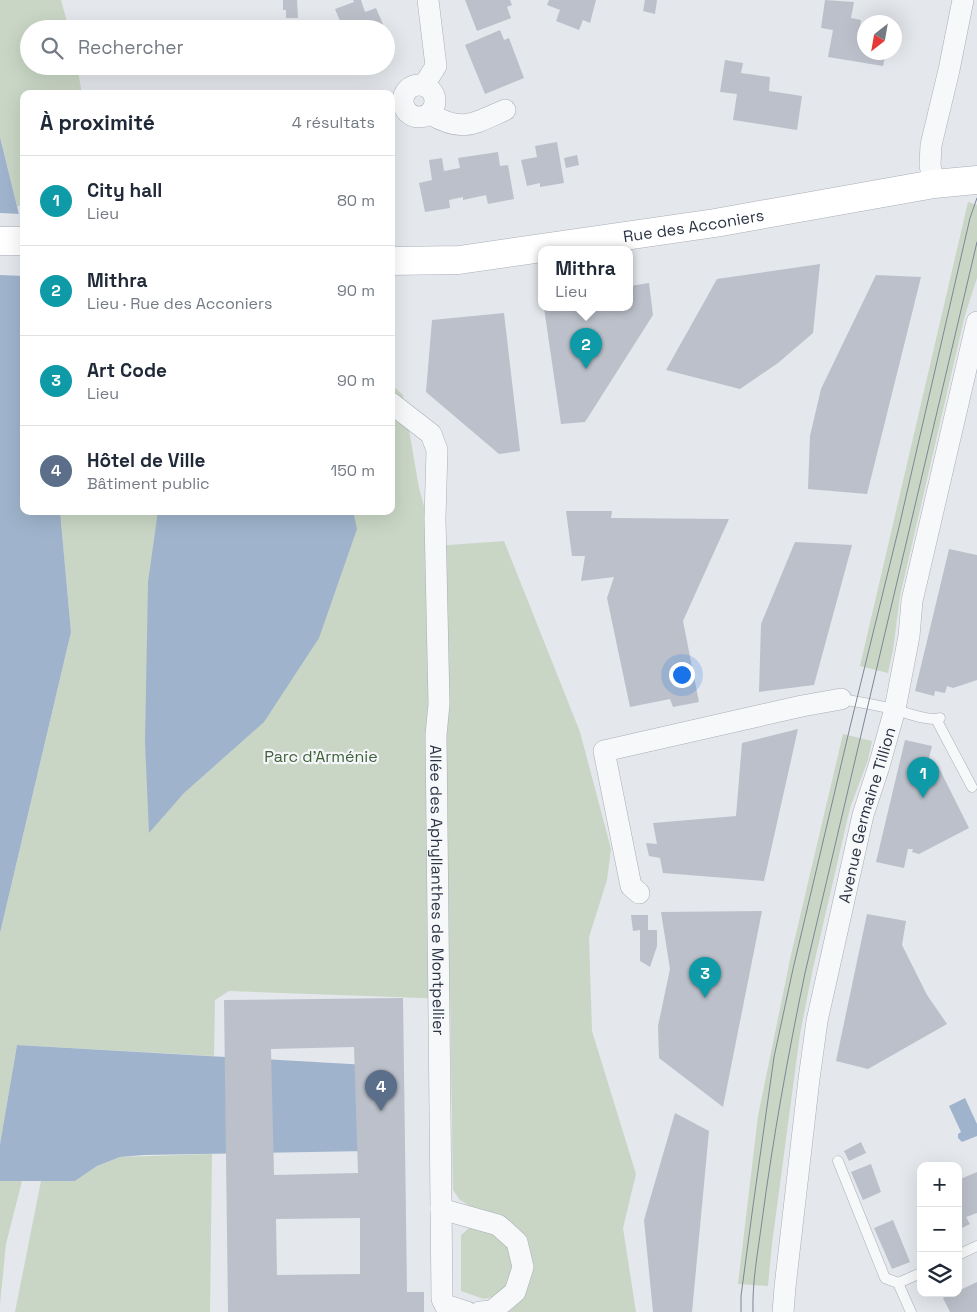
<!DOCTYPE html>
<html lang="fr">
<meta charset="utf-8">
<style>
:root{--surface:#fff;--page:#f6f6f7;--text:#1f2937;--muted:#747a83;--line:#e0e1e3;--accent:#d1495b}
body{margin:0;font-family:"Space Grotesk",sans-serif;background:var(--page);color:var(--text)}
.controls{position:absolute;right:15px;bottom:15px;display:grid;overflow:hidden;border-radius:10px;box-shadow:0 5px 20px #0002}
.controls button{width:45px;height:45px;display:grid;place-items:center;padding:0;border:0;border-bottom:1px solid var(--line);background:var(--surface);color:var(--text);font:25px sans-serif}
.compass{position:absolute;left:857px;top:15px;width:45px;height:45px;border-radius:50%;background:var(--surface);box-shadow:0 5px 20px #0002;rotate:211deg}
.you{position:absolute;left:681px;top:674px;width:18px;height:18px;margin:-12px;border:4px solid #fff;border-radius:50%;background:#1a73e8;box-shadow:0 0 0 8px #1a73e833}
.badge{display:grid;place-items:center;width:32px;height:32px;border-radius:50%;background:var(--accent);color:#fff;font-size:16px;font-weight:700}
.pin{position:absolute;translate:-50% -41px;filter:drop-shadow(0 1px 2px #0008)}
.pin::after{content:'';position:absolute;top:26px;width:18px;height:15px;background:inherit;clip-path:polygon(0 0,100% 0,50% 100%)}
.popup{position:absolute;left:538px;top:246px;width:95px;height:65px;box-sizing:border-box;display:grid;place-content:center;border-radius:10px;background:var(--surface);filter:drop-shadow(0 1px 4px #0005);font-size:16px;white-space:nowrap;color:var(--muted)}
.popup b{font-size:19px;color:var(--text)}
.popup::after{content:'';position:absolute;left:50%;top:100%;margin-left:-10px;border:10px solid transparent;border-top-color:var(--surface)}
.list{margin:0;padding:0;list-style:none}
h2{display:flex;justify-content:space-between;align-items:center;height:65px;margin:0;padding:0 20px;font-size:21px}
h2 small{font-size:16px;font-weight:400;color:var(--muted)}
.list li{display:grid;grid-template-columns:32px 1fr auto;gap:15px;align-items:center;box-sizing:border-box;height:90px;padding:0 20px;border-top:1px solid var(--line)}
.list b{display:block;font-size:19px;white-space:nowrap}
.list p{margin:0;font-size:16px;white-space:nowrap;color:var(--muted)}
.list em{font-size:16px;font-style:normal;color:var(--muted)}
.icon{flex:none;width:28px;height:28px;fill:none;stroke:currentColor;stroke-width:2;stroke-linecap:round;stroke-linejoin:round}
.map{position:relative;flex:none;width:977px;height:1312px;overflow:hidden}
.search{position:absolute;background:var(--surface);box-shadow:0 5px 20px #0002;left:20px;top:20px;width:375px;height:55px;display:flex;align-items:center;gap:12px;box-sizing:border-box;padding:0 18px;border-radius:28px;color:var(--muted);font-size:19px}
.panel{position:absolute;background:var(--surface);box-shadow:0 5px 20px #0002;left:20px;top:90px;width:375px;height:425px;border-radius:10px}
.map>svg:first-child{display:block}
.green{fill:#c9d6c5}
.water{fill:#9fb4cc}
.pier{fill:#e4e7ec}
.building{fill:#bbc0ca;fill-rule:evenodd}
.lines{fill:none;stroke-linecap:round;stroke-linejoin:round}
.lane-casing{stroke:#a9aeb7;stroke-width:11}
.street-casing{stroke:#a9aeb7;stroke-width:22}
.secondary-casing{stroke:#a9aeb7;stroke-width:29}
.lane{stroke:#f7f8fa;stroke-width:10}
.street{stroke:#f7f8fa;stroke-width:21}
.secondary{stroke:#fff;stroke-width:28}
.tram{stroke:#7d8696;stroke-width:1}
.labels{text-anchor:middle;stroke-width:4.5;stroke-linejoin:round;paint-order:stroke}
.street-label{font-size:16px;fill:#2b3445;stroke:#f4f6f9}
.park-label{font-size:16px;fill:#3f6138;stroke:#f4f6f9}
</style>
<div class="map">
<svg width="977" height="1312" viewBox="0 0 977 1312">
<rect width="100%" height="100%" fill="#e4e7ec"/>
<g class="green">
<polygon points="0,0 61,0 69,29 29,29 29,66 77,66 82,94 24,94 24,206 17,206 0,137"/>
<polygon points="968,202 977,205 977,278 965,315 900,596 893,650 888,673 860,666"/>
<polygon points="391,384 403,395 419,488 435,546 504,541 580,732 611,849 607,880 589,937 592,1031 636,1174 623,1228 636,1312 505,1312 531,1266 478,1211 460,1200 453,1190 450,999 229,991 215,1000 214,1056 17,1045 0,1144 0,933 71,632 60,511 391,511"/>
<polygon points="843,734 872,741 868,760 850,808 813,968 800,1034 772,1244 768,1286 738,1284 758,1116 791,955"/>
<polygon points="212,1154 210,1312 15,1312 41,1181 75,1181 97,1166 120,1157"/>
<polygon points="0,1181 22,1181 6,1244 0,1304"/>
<polygon points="469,1228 485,1228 507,1244 513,1269 506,1287 500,1295 484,1299 461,1291 461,1235"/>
</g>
<g class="water">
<polygon points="0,137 24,235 24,511 60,511 71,632 0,933"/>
<polygon points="158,511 353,511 357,529 319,638 264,722 184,793 149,833 145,742 148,582"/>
<polygon points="17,1045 367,1065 368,1151 144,1155 120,1157 97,1166 75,1181 0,1181 0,1144"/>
<polygon points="965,1098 977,1124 977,1136 962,1142 958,1138 958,1134 961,1132 949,1106"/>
</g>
<polygon class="pier" points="0,213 21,214 24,224 24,276 0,275"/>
<g class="building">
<polygon points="283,0 297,0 298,18 286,18 286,10 283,10"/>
<polygon points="353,0 361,0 365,12 376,8 385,29 340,29 337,23 340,21 335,9 354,2"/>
<polygon points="465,0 510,0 512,5 507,7 511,18 477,31"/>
<polygon points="549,0 596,0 590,23 583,20 579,30 556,21 560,10 547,5"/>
<polygon points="645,0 657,0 655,14 643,11"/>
<polygon points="825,0 854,2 851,18 861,20 859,33 864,34 864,52 886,52 883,66 828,57 833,30 821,28"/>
<polygon points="275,20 276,29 228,29 228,28"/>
<polygon points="500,30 504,40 509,38 524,78 485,94 465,45"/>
<polygon points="725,60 743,63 741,73 770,77 769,91 802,96 797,130 733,120 737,94 720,92"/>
<polygon points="347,66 363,66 350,72"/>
<polygon points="557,142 564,183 540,187 540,183 527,186 521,160 537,157 535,146"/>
<polygon points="498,152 500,166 508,165 514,199 488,204 486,195 463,200 463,197 449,200 450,208 425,212 419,183 432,180 429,160 442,158 444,171 460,168 458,158"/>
<polygon points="577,155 579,165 566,168 564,158"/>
<polygon points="820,264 813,333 778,363 740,389 666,370 717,279"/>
<polygon points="876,275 921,277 867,494 808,489 810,436 821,389"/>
<polygon points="649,283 653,315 585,422 561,424 544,308 630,308 630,286"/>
<polygon points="504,313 520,451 499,454 426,392 432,320"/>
<polygon points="566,511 612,511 611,518 729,519 683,621 699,702 673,707 670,699 630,707 607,598 614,577 581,581 585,556 572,556"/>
<polygon points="795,542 852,545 814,685 759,692 761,624"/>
<polygon points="949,549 977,555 977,680 953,688 947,686 945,693 935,691 934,696 915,691"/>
<polygon points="798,729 764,881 663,873 660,858 649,856 646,843 657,844 653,823 736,816 742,743"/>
<polygon points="905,740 932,746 927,766 932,768 933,764 938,766 969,828 919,854 912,852 913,849 908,849 904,868 876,862"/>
<polygon points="762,911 723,1107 659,1058 658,1026 670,969 661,912"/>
<polygon points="867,914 906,921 902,945 927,995 947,1024 868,1069 836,1061"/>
<polygon points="631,915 648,915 648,930 657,930 657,946 650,967 640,961 640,930 633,931"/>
<path d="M403,998L407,1292H424V1312H228L224,1000ZM354,1047L358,1173L274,1175L271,1049ZM360,1218V1274L277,1275L276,1219Z"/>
<polygon points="675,1113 709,1131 692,1312 653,1312 644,1220"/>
<polygon points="861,1142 866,1153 849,1161 844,1151"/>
<polygon points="871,1164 881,1192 863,1200 851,1172"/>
<polygon points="977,1172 977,1213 966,1217 970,1224 958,1230 958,1180"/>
<polygon points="893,1220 910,1262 892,1269 874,1228"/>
<polygon points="977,1282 977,1312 950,1312 943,1298 953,1293 958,1293 958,1291"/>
</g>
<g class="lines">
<defs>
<g id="lane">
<path d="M841,699C859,702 876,705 893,709C905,712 928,722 940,718"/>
<polyline points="936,719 972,787"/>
<polyline points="838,1161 885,1278 898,1283 911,1312"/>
<polyline points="958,1255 977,1246"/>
<polyline points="898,1283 921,1273"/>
</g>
<g id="street">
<circle cx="419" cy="101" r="16"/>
<polyline points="424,85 436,66 428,0"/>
<path d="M430,114C463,133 473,124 505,110"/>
<polyline points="934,184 930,165 931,145 949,70 963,0"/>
<path id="s1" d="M391,403L431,434L437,450L435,518L439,704L436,735L442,1299L445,1305L467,1312"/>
<polyline points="639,893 631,886 604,751 802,706 841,699"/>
<polyline points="441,1209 498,1225 517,1242 523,1267 515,1292 492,1311 480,1312"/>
<path id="s2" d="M783,1312L785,1287L809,1079L817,1021L863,815L879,766L895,709L909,636L912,601L977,322"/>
</g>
<g id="secondary">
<polyline points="0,241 24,241"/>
<path id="s3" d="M391,261L459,260L715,223L934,184L977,180"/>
</g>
</defs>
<use href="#lane" class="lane-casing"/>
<use href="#street" class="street-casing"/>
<use href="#secondary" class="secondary-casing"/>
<use href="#lane" class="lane"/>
<use href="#street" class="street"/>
<use href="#secondary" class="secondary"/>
<g class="tram">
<polyline points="741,1312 741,1296 753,1206 774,1057 793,969 850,727 899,527 970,218 977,198"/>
<path d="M753,1312C752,1282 758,1251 762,1221C773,1138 788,1055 805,973L977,242"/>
</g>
</g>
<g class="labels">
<g class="street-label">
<text dy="6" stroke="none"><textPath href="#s3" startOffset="305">Rue des Acconiers</textPath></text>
<text dy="6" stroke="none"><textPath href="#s2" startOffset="505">Avenue Germaine Tillion</textPath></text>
<text dy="6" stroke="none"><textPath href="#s1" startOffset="508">Allée des Aphyllanthes de Montpellier</textPath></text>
</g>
<g class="park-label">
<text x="321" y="762">Parc d'Arménie</text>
</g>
</g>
</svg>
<div class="controls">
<button>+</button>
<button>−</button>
<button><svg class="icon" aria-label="layers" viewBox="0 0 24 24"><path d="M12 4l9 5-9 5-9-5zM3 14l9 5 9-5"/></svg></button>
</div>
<svg class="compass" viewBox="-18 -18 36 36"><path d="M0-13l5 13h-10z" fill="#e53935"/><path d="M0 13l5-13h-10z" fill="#747a83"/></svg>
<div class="you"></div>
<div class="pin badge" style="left:923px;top:798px;background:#0f9aa8">1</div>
<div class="pin badge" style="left:586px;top:369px;background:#0f9aa8">2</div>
<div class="popup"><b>Mithra</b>Lieu</div>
<div class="pin badge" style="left:705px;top:998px;background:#0f9aa8">3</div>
<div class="pin badge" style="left:381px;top:1111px;background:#5c6f8a">4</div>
<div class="search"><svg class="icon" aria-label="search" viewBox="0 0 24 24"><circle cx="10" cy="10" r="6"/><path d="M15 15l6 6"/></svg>Rechercher</div>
<section class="panel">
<h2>À proximité<small>4 résultats</small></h2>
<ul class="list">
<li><span class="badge" style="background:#0f9aa8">1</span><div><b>City hall</b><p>Lieu</p></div><em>80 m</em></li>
<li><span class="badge" style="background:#0f9aa8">2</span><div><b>Mithra</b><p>Lieu · Rue des Acconiers</p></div><em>90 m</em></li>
<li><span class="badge" style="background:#0f9aa8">3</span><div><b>Art Code</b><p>Lieu</p></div><em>90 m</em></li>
<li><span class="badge" style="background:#5c6f8a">4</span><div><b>Hôtel de Ville</b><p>Bâtiment public</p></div><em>150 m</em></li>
</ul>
</section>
</div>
